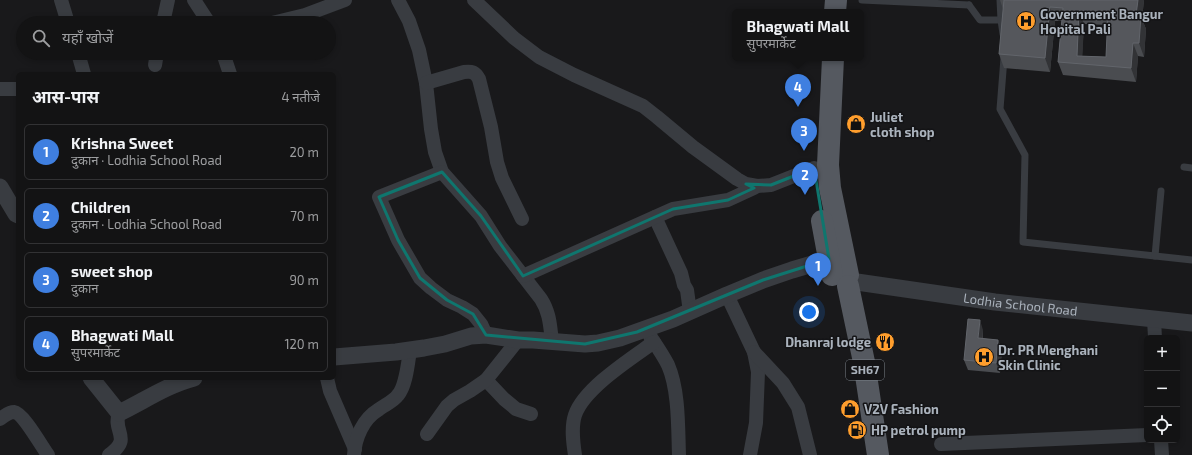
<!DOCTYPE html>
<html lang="hi">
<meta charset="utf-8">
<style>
:root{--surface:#131314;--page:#1c1c1d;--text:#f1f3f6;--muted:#9d9ea0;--line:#323234;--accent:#ff9e2d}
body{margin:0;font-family:"Exo 2","Noto Sans Devanagari",sans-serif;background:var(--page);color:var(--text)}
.controls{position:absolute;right:12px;bottom:12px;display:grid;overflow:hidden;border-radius:6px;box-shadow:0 2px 6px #0003}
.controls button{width:36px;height:36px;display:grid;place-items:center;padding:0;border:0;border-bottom:1px solid var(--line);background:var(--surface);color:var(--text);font:20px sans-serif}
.you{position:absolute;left:809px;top:312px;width:14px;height:14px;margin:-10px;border:3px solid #fff;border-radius:50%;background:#1a73e8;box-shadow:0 0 0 6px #1a73e833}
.badge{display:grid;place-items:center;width:26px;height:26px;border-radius:50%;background:var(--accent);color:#fff;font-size:13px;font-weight:700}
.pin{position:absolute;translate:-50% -33px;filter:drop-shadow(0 1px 2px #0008)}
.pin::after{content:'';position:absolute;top:21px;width:14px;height:12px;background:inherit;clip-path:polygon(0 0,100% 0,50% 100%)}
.popup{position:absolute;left:732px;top:9px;width:132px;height:52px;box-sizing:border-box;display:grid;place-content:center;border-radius:6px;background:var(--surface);filter:drop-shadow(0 1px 3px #0005);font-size:13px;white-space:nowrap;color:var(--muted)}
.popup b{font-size:15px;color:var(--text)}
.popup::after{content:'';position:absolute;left:50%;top:100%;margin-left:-8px;border:8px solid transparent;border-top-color:var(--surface)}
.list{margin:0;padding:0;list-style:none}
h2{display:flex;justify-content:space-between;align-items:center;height:52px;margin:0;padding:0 16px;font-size:17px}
h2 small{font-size:13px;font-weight:400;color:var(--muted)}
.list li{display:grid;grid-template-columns:26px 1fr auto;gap:12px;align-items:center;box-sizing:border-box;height:56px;margin:0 8px 8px;padding:0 8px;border:1px solid var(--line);border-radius:6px}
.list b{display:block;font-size:15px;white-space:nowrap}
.list p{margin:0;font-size:13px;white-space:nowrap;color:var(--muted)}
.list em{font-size:13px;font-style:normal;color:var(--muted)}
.icon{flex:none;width:22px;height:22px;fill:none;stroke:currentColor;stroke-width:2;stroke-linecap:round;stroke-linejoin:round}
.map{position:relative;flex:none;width:1192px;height:455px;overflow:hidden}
.search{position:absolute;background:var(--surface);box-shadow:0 2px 6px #0003;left:16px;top:16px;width:320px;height:44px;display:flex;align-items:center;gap:10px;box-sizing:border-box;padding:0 14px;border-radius:22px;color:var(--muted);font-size:15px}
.panel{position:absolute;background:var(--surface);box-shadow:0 2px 6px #0003;left:16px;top:72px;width:320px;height:308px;border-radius:6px}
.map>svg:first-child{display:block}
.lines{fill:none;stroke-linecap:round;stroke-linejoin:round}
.service{stroke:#393c41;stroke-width:7}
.minor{stroke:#393c41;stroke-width:14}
.tertiary{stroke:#393c41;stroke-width:17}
.primary{stroke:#555960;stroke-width:22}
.wall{fill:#4a4c50;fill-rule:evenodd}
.shaded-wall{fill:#323336}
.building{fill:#55575c;stroke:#62656b;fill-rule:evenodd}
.marked{fill:none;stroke:#0f766e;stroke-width:3;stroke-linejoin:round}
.labels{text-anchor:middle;stroke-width:3;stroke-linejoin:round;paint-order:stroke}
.shield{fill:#141416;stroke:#7d838a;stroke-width:1}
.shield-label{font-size:12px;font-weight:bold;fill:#aab2bc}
.poi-label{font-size:13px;font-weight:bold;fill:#aab2bc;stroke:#141416;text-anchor:start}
.street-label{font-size:13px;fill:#aab2bc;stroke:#141416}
</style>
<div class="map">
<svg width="1192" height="455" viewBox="0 0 1192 455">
<rect width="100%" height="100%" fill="#19191b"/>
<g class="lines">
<g class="service">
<polyline points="862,0 969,5"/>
<polyline points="969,5 980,20 1001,20 1000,0"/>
<polyline points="1001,20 1003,34"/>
<polyline points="1004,58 1000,109 1025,155 1023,242 1155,256 1161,191"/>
<polyline points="1184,167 1192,168"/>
<polyline points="1155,256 1192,260"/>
</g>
<g class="minor">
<polyline points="61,0 68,23"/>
<polyline points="194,0 209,23"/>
<path d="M398,0L409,21L419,50L426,83L431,129L435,152L442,172L481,216L500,246L541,299C550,313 550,326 552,341"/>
<polyline points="474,0 514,38 539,57 574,75 643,106 657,117 693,147 737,179 746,184 757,186 771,185 814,168"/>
<polyline points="163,23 168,0"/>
<polyline points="272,23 305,15 345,0"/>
<polyline points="78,53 84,74"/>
<polyline points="223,53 230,74"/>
<polyline points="155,65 157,53"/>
<path d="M426,83L464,72C472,71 475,72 479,79L491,127L497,162L502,178L522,219"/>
<polyline points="0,89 18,89"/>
<polyline points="442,172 379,197 398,240 420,278 431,288 447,300 462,307 473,314 481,324 486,335"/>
<polyline points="655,217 681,273 684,285 687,290 690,312"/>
<polyline points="523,276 673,209 728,200 754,188 748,185"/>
<polyline points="727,295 754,352 758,372 756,423 750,455"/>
<polyline points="1154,319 1155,338"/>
<path d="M650,336C656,345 663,355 668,365C679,390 678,428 679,455"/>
<polyline points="754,352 783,383 798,407 810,455"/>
<polyline points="327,378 330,391 355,449"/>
<polyline points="486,380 504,399 516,409 531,414"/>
<path d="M0,419C4,416 9,412 14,412C23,413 42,447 48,455"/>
<polyline points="427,434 447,406 454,400 470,391 486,380 518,340"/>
<polyline points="1161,440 1162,455"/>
<polyline points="941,444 1147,435"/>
<path d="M109,455C133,438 112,432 119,413"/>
<path d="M354,455C355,438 363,419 378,410C384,405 393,402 398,395C406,386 408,363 410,350"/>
<path d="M575,455C573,442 571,427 575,415C584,388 632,358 654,342"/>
</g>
<g class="tertiary">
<polyline points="0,187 16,214 18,215"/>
<path id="s1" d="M850,281L995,302L1192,323"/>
<polyline points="334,357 396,352 424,348 445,344 471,336 486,335 518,340 533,340 585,344 598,343 620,338 673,319 727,295 763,280 792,270 829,259"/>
<path d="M91,378L119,413C144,401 167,385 194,378"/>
</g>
<g class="primary">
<polyline points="835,12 836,0"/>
<polyline points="833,58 828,165 830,188 848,275"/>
<polyline points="822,221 832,275"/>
<polyline points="848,286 864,362 878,455"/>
</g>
</g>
<g class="wall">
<path d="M1000,0H1144L1142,19L1146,29L1144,57L1138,56L1136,82L1063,75L1058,62L1062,21H1055L1050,72L1004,68L999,54L1003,9ZM1084,24L1108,25L1106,57L1082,56Z"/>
<polygon points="983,330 983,339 998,340 1002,350 1000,373 968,370 964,360"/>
</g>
<g class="shaded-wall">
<polygon points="1138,0 1144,0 1142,19 1146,29 1144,57 1139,43 1136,15"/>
<polygon points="1050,7 1055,21 1050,72 1045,58"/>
<polygon points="1079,11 1084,24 1082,64 1077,56"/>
<polygon points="1133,43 1138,56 1136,82 1131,68"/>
<polygon points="980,320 983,330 982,348 978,338"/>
<polygon points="998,340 1002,350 1000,373 996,363"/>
</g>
<g class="building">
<path d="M1004,0H1138L1136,15L1141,16L1139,43H1133L1131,68L1058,62L1063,8L1050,7L1045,58L999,54ZM1079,11L1108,12L1106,57L1077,56Z"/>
<polygon points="968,319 980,320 978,338 998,340 996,363 964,360"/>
</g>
<path class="marked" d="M814,168L829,259L763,280L637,332L585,344L486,335L473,314L447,300L420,278L398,240L379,197L442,172L481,216L523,276L673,209L728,200L754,188L746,184L771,185Z"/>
<defs>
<symbol id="hospital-disc" viewBox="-11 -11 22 22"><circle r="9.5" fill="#ff9e2d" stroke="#141416"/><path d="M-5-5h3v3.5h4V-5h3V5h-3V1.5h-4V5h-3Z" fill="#111"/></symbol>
<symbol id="shop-disc" viewBox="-11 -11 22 22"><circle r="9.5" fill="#ff9e2d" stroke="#141416"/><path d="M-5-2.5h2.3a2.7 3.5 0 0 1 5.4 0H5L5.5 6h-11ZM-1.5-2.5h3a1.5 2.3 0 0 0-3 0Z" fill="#111"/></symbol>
<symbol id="restaurant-disc" viewBox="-11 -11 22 22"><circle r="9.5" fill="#ff9e2d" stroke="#141416"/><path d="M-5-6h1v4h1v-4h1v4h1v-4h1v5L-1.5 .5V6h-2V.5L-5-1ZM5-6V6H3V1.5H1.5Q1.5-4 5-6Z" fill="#111"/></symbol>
<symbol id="fuel-disc" viewBox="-11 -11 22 22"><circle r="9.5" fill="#ff9e2d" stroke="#141416"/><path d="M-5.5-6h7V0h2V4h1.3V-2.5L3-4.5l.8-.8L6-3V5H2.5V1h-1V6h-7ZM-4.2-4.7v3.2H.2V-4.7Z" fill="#111"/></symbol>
</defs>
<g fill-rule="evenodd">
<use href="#hospital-disc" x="1015" y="10" width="22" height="22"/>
<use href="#shop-disc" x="845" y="113" width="22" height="22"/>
<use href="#restaurant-disc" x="874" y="331" width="22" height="22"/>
<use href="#hospital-disc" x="973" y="346" width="22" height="22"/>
<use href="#shop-disc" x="839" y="398" width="22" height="22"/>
<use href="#fuel-disc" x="846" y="419" width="22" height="22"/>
</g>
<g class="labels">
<rect class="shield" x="846" y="360" width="38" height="20" rx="3"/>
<g class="shield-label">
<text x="865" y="374">SH67</text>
</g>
<g class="poi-label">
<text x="1040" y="19">Government Bangur<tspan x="1040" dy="15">Hopital Pali</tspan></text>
<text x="870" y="122">Juliet<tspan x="870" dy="15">cloth shop</tspan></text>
<text x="871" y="347" text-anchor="end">Dhanraj lodge</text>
<text x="998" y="355">Dr. PR Menghani<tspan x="998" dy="15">Skin Clinic</tspan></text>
<text x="864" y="414">V2V Fashion</text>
<text x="871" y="435">HP petrol pump</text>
</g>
<g class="street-label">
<text dy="5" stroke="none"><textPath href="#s1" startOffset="172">Lodhia School Road</textPath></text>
</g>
</g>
</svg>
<div class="controls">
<button>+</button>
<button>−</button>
<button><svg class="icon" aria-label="locate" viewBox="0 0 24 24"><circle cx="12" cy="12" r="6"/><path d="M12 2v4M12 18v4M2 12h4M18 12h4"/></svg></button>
</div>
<div class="you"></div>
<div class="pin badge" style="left:818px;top:286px;background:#3f7fe0">1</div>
<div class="pin badge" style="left:805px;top:195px;background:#3f7fe0">2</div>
<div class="pin badge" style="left:804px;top:151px;background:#3f7fe0">3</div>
<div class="pin badge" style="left:798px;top:107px;background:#3f7fe0">4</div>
<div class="popup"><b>Bhagwati Mall</b>सुपरमार्केट</div>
<div class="search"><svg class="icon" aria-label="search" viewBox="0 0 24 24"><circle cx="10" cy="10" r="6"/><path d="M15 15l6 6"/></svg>यहाँ खोजें</div>
<section class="panel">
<h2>आस-पास<small>4 नतीजे</small></h2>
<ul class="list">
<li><span class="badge" style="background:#3f7fe0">1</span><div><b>Krishna Sweet</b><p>दुकान · Lodhia School Road</p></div><em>20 m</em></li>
<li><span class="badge" style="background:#3f7fe0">2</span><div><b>Children</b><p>दुकान · Lodhia School Road</p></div><em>70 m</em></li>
<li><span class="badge" style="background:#3f7fe0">3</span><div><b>sweet shop</b><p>दुकान</p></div><em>90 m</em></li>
<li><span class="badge" style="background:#3f7fe0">4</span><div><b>Bhagwati Mall</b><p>सुपरमार्केट</p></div><em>120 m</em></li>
</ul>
</section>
</div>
